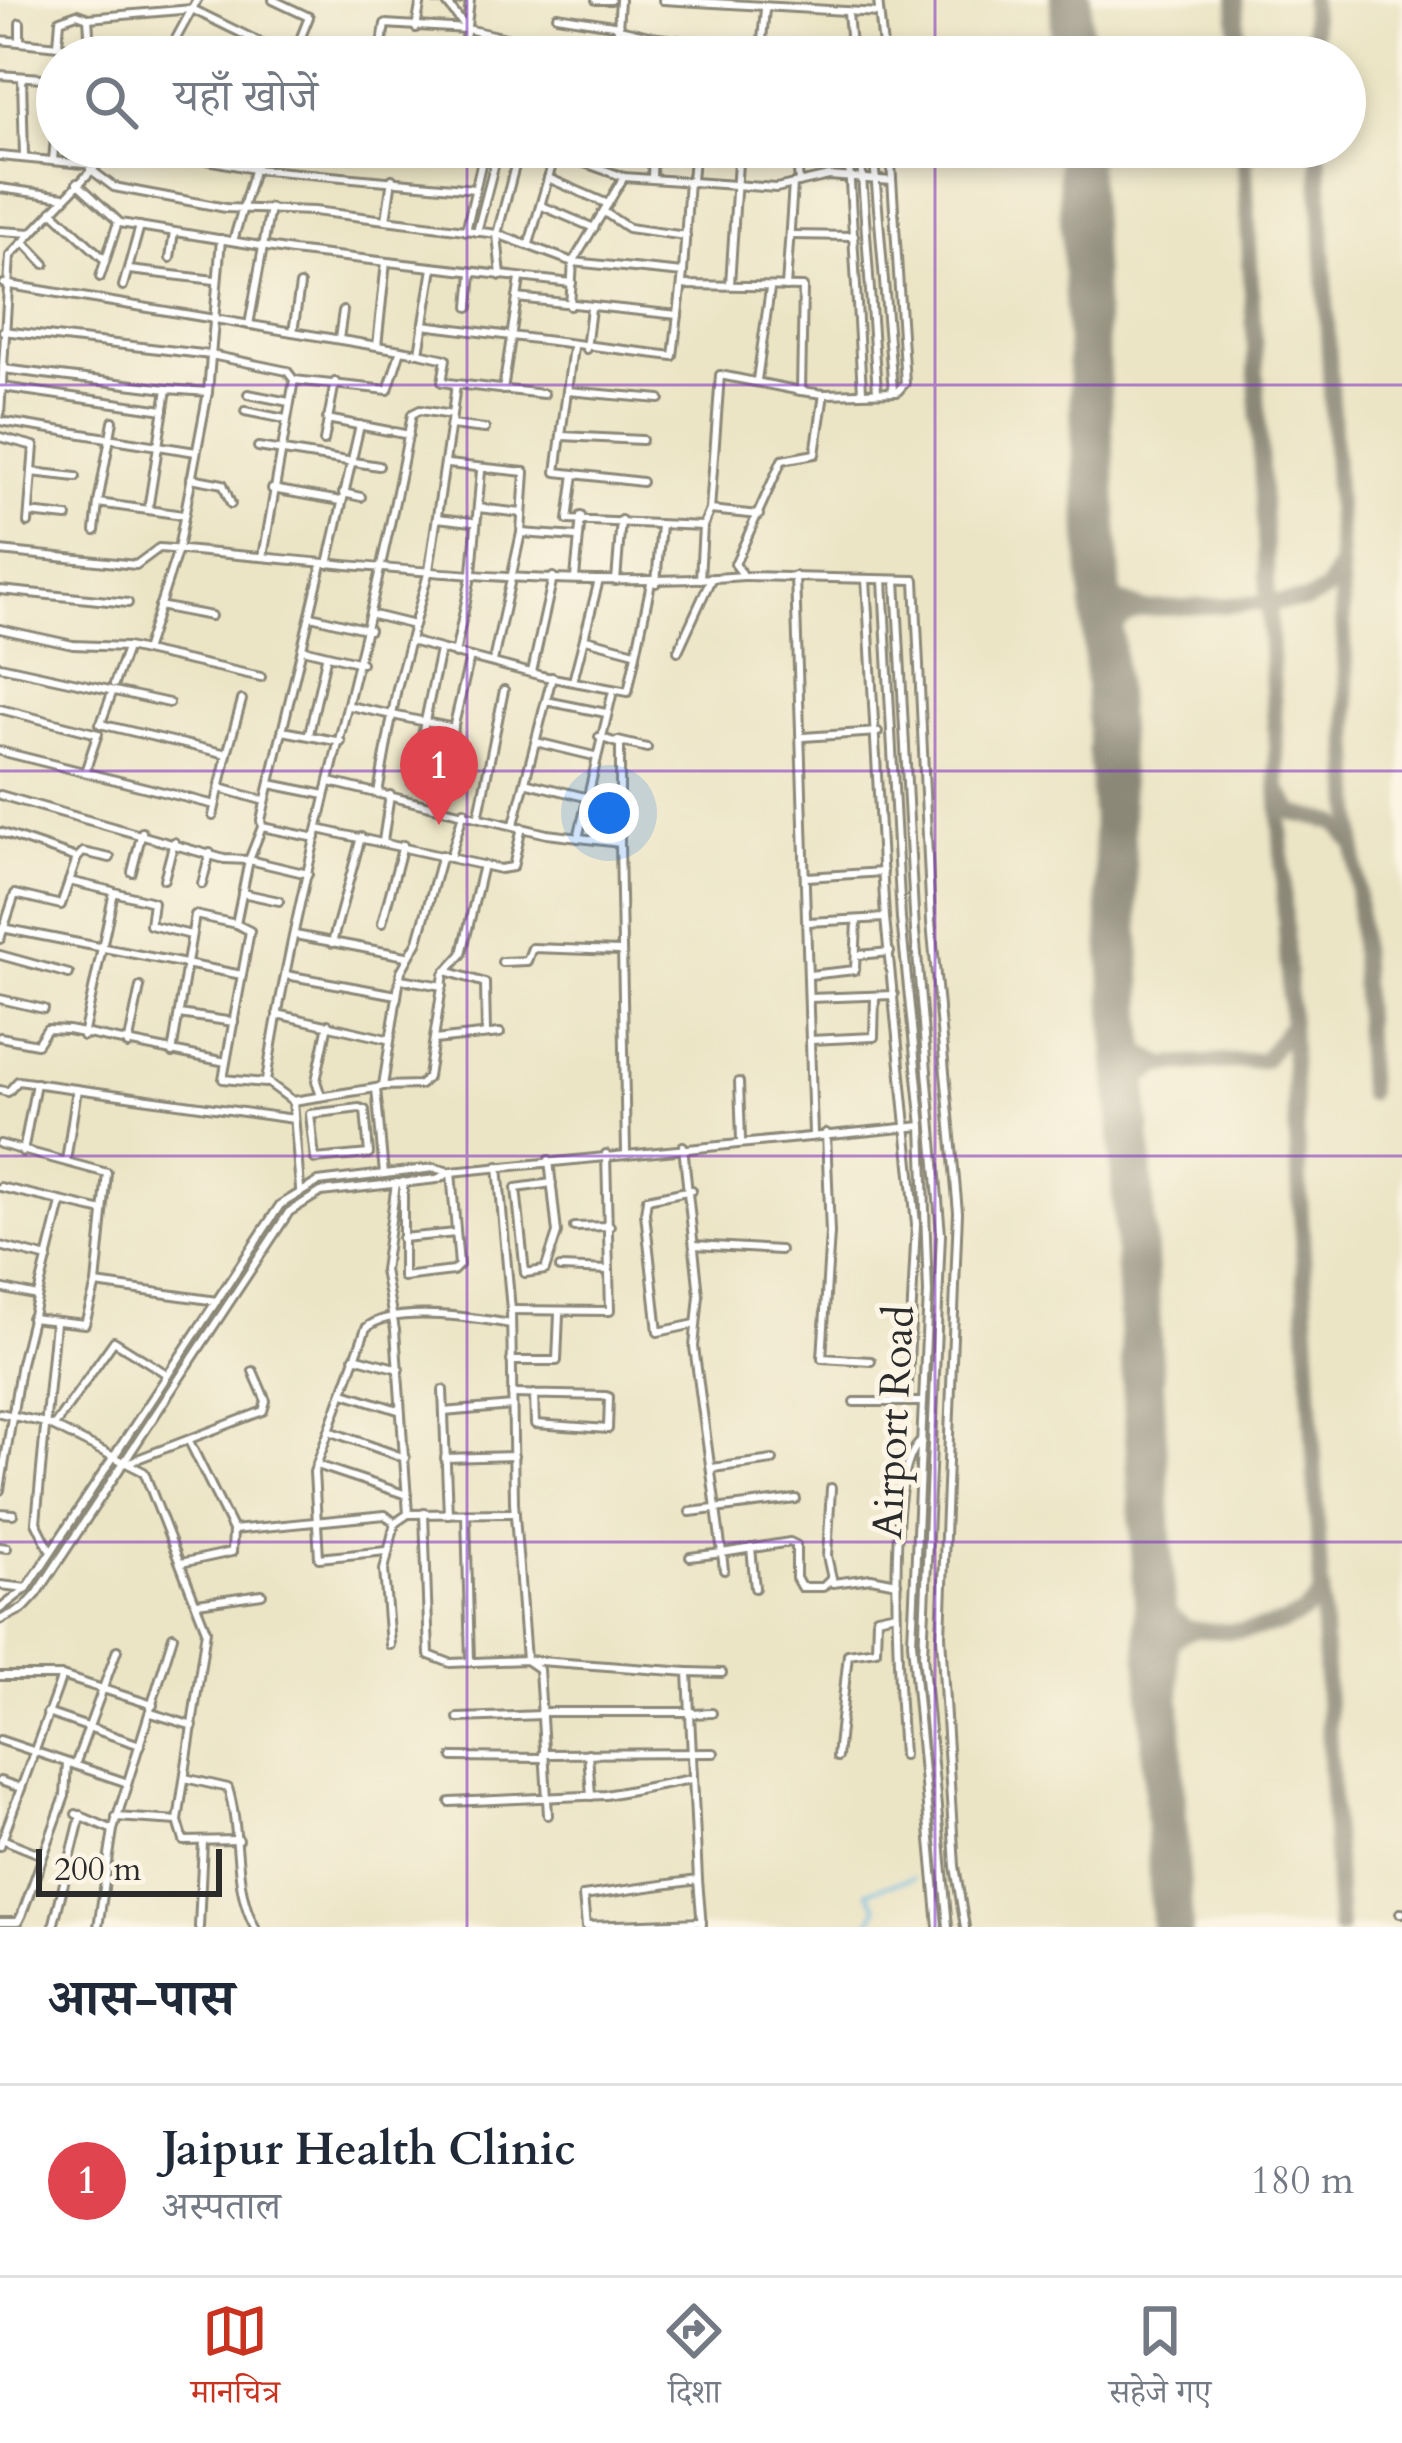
<!DOCTYPE html>
<html lang="hi">
<meta charset="utf-8">
<style>
:root{--surface:#fff;--page:#f6f6f7;--text:#1f2937;--muted:#747a83;--line:#e0e1e3;--accent:#c8321e}
body{margin:0;font-family:Cardo,"Noto Serif Devanagari",serif;background:var(--page);color:var(--text)}
.scale{position:absolute;left:36px;bottom:30px;width:186px;box-sizing:border-box;padding-left:12px;border:6px solid #2b2b2b;border-top:0;font-size:33px;line-height:42px;white-space:nowrap;color:#2b2b2b;-webkit-text-stroke:9px #fcf5e5;paint-order:stroke}
.you{position:absolute;left:609px;top:813px;width:42px;height:42px;margin:-30px;border:9px solid #fff;border-radius:50%;background:#1a73e8;box-shadow:0 0 0 18px #1a73e833}
.badge{display:grid;place-items:center;width:78px;height:78px;border-radius:50%;background:var(--accent);color:#fff;font-size:39px;font-weight:700}
.pin{position:absolute;translate:-50% -99px;filter:drop-shadow(0 3px 6px #0008)}
.pin::after{content:'';position:absolute;top:63px;width:42px;height:36px;background:inherit;clip-path:polygon(0 0,100% 0,50% 100%)}
.list{margin:0;padding:0;list-style:none}
h2{display:flex;justify-content:space-between;align-items:center;height:156px;margin:0;padding:0 48px;font-size:51px}
h2 small{font-size:39px;font-weight:400;color:var(--muted)}
.list li{display:grid;grid-template-columns:78px 1fr auto;gap:36px;align-items:center;box-sizing:border-box;height:192px;padding:0 48px;border-top:3px solid var(--line)}
.list b{display:block;font-size:45px;white-space:nowrap}
.list p{margin:0;font-size:39px;white-space:nowrap;color:var(--muted)}
.list em{font-size:39px;font-style:normal;color:var(--muted)}
.icon{flex:none;width:66px;height:66px;fill:none;stroke:currentColor;stroke-width:2;stroke-linecap:round;stroke-linejoin:round}
.map{position:relative;flex:none;width:1402px;height:1927px;overflow:hidden}
.search{position:absolute;background:var(--surface);box-shadow:0 6px 18px #0003;left:36px;right:36px;top:36px;height:132px;display:flex;align-items:center;gap:30px;box-sizing:border-box;padding:0 42px;border-radius:66px;color:var(--muted);font-size:45px}
.sheet{height:348px;background:var(--surface)}
nav{display:flex;justify-content:space-around;align-items:center;box-sizing:border-box;height:168px;border-top:3px solid var(--line);background:var(--surface);font-size:33px;color:var(--muted)}
nav a{display:grid;justify-items:center;gap:6px}
nav .on{color:var(--accent)}
.map>svg:first-child{display:block}
.lines{fill:none;stroke-linecap:round;stroke-linejoin:round}
.stream{stroke:#69bbe5;stroke-width:3}
.taxiway{stroke:#8b8878;stroke-width:16}
.runway{stroke:#8b8878;stroke-width:42}
.minor-casing{stroke:#8b8878;stroke-width:12}
.minor{stroke:#fff;stroke-width:6}
.grid{fill:none;stroke:#7b2cbf;stroke-width:3;stroke-opacity:0.55}
.labels{text-anchor:middle;stroke-width:10;stroke-linejoin:round;paint-order:stroke}
.street-label{font-size:42px;fill:#2b2b2b;stroke:#fcf5e5}
</style>
<div class="map">
<svg width="1402" height="1927" viewBox="0 0 1402 1927">
<rect width="100%" height="100%" fill="#fcf5e5"/>
<filter id="ink" filterUnits="userSpaceOnUse"><feTurbulence type="fractalNoise" baseFrequency=".00833" numOctaves="2"/><feDisplacementMap in="SourceGraphic" scale="24" xChannelSelector="R" yChannelSelector="G"/><feConvolveMatrix kernelMatrix="1 2 1 2 8 2 1 2 1" color-interpolation-filters="sRGB"/></filter>
<filter id="wash" filterUnits="userSpaceOnUse"><feTurbulence type="fractalNoise" baseFrequency=".004" numOctaves="4" result="noise"/><feDisplacementMap in="SourceGraphic" scale="48" xChannelSelector="R" yChannelSelector="G"/><feGaussianBlur stdDeviation="2.7" result="paint"/><feColorMatrix in="noise" values="0 0 0 0 0 0 0 0 0 0 0 0 0 0 0 0 0 1.4 0 .05"/><feComposite in="paint" operator="in"/></filter>
<g filter="url(#wash)">
<rect width="100%" height="100%" fill="#ebe4c5"/>
<g class="lines">
<polyline class="stream" points="867,1927 877,1908 867,1891 913,1878"/>
<g class="taxiway">
<polyline points="1071,0 1071,8"/>
<polyline points="1236,0 1239,57"/>
<polyline points="1311,0 1314,57"/>
<polyline points="1244,147 1339,1927"/>
<polyline points="1318,147 1368,1093"/>
<polyline points="1101,569 1118,600 1145,609 1306,601 1326,591 1338,568"/>
<path d="M1104,662C1105,635 1116,615 1144,609"/>
<polyline points="1279,791 1294,813 1336,823 1354,844"/>
<polyline points="1122,1012 1136,1051 1165,1065 1264,1060 1288,1028"/>
<path d="M1129,1134C1128,1101 1129,1077 1164,1065"/>
<path d="M1150,1542L1163,1609L1187,1628C1229,1634 1303,1634 1322,1590"/>
<path d="M1158,1726C1159,1691 1152,1640 1195,1630"/>
</g>
<g class="runway">
<polyline points="1071,0 1072,57"/>
<polyline points="1077,147 1172,1927"/>
</g>
</g>
</g>
<g filter="url(#ink)">
<g class="lines">
<defs>
<g id="minor">
<polyline points="273,0 309,17 293,57"/>
<polyline points="435,0 459,0"/>
<polyline points="596,0 611,0"/>
<polyline points="663,0 879,13"/>
<polyline points="878,0 884,57"/>
<polyline points="446,2 467,29"/>
<polyline points="848,13 852,57"/>
<polyline points="557,16 619,26"/>
<polyline points="467,26 470,0"/>
<polyline points="416,28 421,0"/>
<polyline points="619,29 658,38 657,57"/>
<polyline points="658,38 761,50 782,47 789,57"/>
<polyline points="0,40 166,57"/>
<polyline points="20,42 20,23"/>
<polyline points="58,45 60,20 77,14 88,18"/>
<polyline points="90,48 88,18 192,9 290,57"/>
<polyline points="170,49 188,57"/>
<polyline points="295,50 325,57"/>
<polyline points="761,50 765,9"/>
<polyline points="166,57 197,0"/>
<polyline points="380,57 385,24 467,29"/>
<polyline points="460,57 467,29 588,57"/>
<polyline points="616,57 620,0"/>
<polyline points="0,75 57,79"/>
<polyline points="22,77 24,157"/>
<polyline points="141,147 254,169 475,189"/>
<polyline points="411,147 440,155 442,147"/>
<polyline points="540,147 624,177 776,188 829,176 892,181"/>
<polyline points="796,147 799,183"/>
<polyline points="848,147 862,391"/>
<polyline points="860,147 877,391"/>
<polyline points="873,147 893,391"/>
<polyline points="890,147 905,383 897,392 824,394 815,454 782,460 735,564 744,576 915,580 931,922 958,1212 941,1635 955,1866 965,1927"/>
<polyline points="0,156 94,165"/>
<polyline points="53,161 57,113"/>
<polyline points="90,169 114,187 226,208 314,211 497,234 573,262 683,273 673,356 423,325"/>
<polyline points="652,177 653,147"/>
<polyline points="548,178 608,204"/>
<polyline points="692,180 695,147"/>
<polyline points="77,183 120,223 292,251 572,283"/>
<polyline points="0,188 64,197"/>
<polyline points="542,206 594,228"/>
<polyline points="52,211 104,259"/>
<polyline points="604,212 628,228 686,236"/>
<polyline points="386,220 392,179"/>
<polyline points="0,231 32,233"/>
<polyline points="466,231 485,147"/>
<polyline points="477,232 499,147"/>
<polyline points="790,235 854,236"/>
<polyline points="233,241 261,147"/>
<polyline points="24,242 45,264"/>
<polyline points="529,244 556,151"/>
<polyline points="170,258 174,232"/>
<polyline points="129,270 215,280"/>
<polyline points="683,272 689,180"/>
<polyline points="501,276 497,234 520,147"/>
<polyline points="100,277 118,222"/>
<polyline points="4,284 419,353 433,268"/>
<polyline points="730,284 739,147"/>
<polyline points="683,285 803,287 801,391 824,394"/>
<polyline points="123,286 140,226"/>
<polyline points="786,287 793,184"/>
<polyline points="517,298 678,315"/>
<polyline points="570,306 573,262 624,177"/>
<polyline points="469,307 472,273"/>
<polyline points="249,325 270,208"/>
<polyline points="3,331 211,355 287,371 294,380 263,557"/>
<polyline points="293,332 300,285"/>
<polyline points="339,339 343,311"/>
<polyline points="377,346 386,262"/>
<polyline points="573,347 556,472 574,474 568,520 703,526"/>
<polyline points="586,349 591,308"/>
<polyline points="419,353 446,359 442,382 456,384"/>
<polyline points="3,369 167,389 148,510"/>
<polyline points="294,380 388,390 401,350"/>
<polyline points="757,380 770,289"/>
<polyline points="2,387 164,410"/>
<polyline points="167,389 208,392"/>
<polyline points="503,390 520,279"/>
<polyline points="567,391 660,399"/>
<polyline points="248,394 289,402"/>
<polyline points="245,411 285,419"/>
<polyline points="0,414 10,256 114,147"/>
<polyline points="452,415 456,384 544,394"/>
<polyline points="327,419 389,431"/>
<polyline points="0,421 196,452"/>
<polyline points="113,421 98,503 183,515"/>
<polyline points="451,425 485,429"/>
<polyline points="394,432 409,435"/>
<polyline points="562,436 642,440"/>
<polyline points="0,437 34,446 28,523"/>
<polyline points="324,441 335,382"/>
<polyline points="258,447 379,466"/>
<polyline points="447,464 525,472 521,533 493,661"/>
<polyline points="32,472 76,477"/>
<polyline points="574,474 642,482"/>
<polyline points="191,478 223,484 231,504"/>
<polyline points="272,489 341,501"/>
<polyline points="343,493 361,497"/>
<polyline points="478,508 522,513"/>
<polyline points="710,510 720,375 801,391"/>
<polyline points="29,513 67,517"/>
<polyline points="437,518 472,522"/>
<polyline points="95,531 98,503"/>
<polyline points="521,533 577,537"/>
<path d="M0,551L136,565L159,548C352,564 550,591 744,576"/>
<polyline points="328,564 360,425"/>
<polyline points="795,576 813,1134"/>
<polyline points="575,578 581,516"/>
<polyline points="700,579 703,526 710,510 759,515"/>
<polyline points="866,579 885,918 916,1224 907,1402"/>
<polyline points="883,580 901,919 922,1126 928,1293 912,1642 938,1927"/>
<polyline points="896,580 915,931 941,1234 923,1655 948,1927"/>
<polyline points="616,581 621,520"/>
<polyline points="656,583 661,525"/>
<polyline points="0,590 128,603"/>
<polyline points="159,606 211,616"/>
<polyline points="373,615 414,625"/>
<polyline points="311,616 369,630"/>
<polyline points="0,629 73,645 127,647 261,677"/>
<polyline points="586,639 635,652"/>
<polyline points="410,641 542,676 628,692 651,583"/>
<polyline points="303,649 361,663"/>
<polyline points="145,651 178,549 208,392 221,239"/>
<polyline points="678,651 711,579"/>
<polyline points="455,654 472,572 481,471"/>
<polyline points="0,666 169,703"/>
<polyline points="532,672 553,577"/>
<polyline points="573,681 599,580"/>
<polyline points="114,684 127,648"/>
<polyline points="546,701 606,713"/>
<polyline points="350,706 454,728"/>
<polyline points="0,709 98,734"/>
<polyline points="101,723 112,693"/>
<polyline points="100,724 227,754 213,816"/>
<polyline points="283,731 341,742"/>
<polyline points="309,734 326,658"/>
<polyline points="599,737 620,744 620,843"/>
<polyline points="803,737 878,732"/>
<polyline points="618,741 647,748"/>
<polyline points="536,742 594,756"/>
<polyline points="0,751 215,805"/>
<polyline points="227,754 242,700"/>
<polyline points="85,772 97,736"/>
<polyline points="330,782 547,834 620,843 626,1152"/>
<polyline points="412,783 440,650"/>
<polyline points="528,783 585,797"/>
<polyline points="270,784 325,795"/>
<polyline points="220,788 265,801"/>
<polyline points="0,795 224,859 249,860 262,827"/>
<polyline points="435,805 470,657"/>
<polyline points="479,814 504,690"/>
<polyline points="514,824 552,677"/>
<polyline points="318,829 500,869 513,867 522,827"/>
<polyline points="0,832 77,858 61,905 15,894 0,939"/>
<polyline points="316,838 262,827 261,820 322,564"/>
<polyline points="578,838 613,691"/>
<polyline points="383,841 390,795"/>
<polyline points="450,857 464,811"/>
<polyline points="77,858 83,852 110,858"/>
<polyline points="132,872 142,832"/>
<polyline points="807,877 883,872"/>
<polyline points="164,879 174,842"/>
<polyline points="69,881 112,891"/>
<polyline points="202,884 210,853"/>
<polyline points="242,893 279,901"/>
<polyline points="808,922 885,918"/>
<polyline points="382,923 403,845"/>
<polyline points="2,928 242,975"/>
<polyline points="295,935 406,956"/>
<polyline points="332,943 361,837"/>
<polyline points="0,955 69,974"/>
<polyline points="858,955 890,952"/>
<polyline points="502,962 527,961 532,948 620,951"/>
<polyline points="446,971 485,983 486,1034"/>
<polyline points="286,975 397,995"/>
<polyline points="809,975 855,970 857,920"/>
<polyline points="400,979 443,986"/>
<polyline points="809,998 894,995"/>
<polyline points="0,999 44,1009"/>
<polyline points="179,1014 234,1022"/>
<polyline points="277,1014 387,1039"/>
<polyline points="83,1036 114,892 153,902 150,925 191,935"/>
<polyline points="0,1037 37,1044 47,1029 68,1030 226,1062"/>
<polyline points="434,1040 500,1033"/>
<polyline points="810,1040 874,1037 875,996"/>
<polyline points="128,1045 140,987"/>
<polyline points="172,1053 195,915 236,924"/>
<polyline points="739,1082 741,1140"/>
<polyline points="265,1083 223,1079 250,931 236,924 249,860 308,874"/>
<polyline points="383,1086 420,1085 428,1077 444,974 462,954 483,865"/>
<polyline points="0,1090 8,1092 18,1081 294,1119"/>
<polyline points="321,1096 316,1081 328,1024"/>
<polyline points="293,1101 376,1088"/>
<polygon points="360,1108 365,1110 369,1154 315,1159 310,1114"/>
<polyline points="826,1133 830,1233 822,1358 871,1361"/>
<polyline points="0,1144 107,1173 96,1284 85,1324 31,1318"/>
<polyline points="683,1146 699,1295 694,1347 722,1553 690,1557"/>
<polyline points="23,1152 36,1083"/>
<polyline points="549,1160 557,1233 545,1270 525,1273 516,1188 552,1183"/>
<polyline points="66,1161 77,1089"/>
<polyline points="498,1166 511,1310 514,1502 526,1660 539,1669 548,1815"/>
<polyline points="384,1174 376,1088 383,1086 401,971 418,941 442,855"/>
<polyline points="403,1182 403,1277 453,1271 459,1265 451,1172"/>
<polyline points="396,1183 384,1270 395,1330 408,1514"/>
<polyline points="0,1187 103,1211"/>
<path d="M300,1189L293,1101L266,1081C301,856 372,639 412,414L420,410L452,415L429,570L397,688L378,793"/>
<polyline points="692,1190 647,1199 645,1213 658,1332 695,1324"/>
<polyline points="574,1227 610,1226"/>
<polyline points="402,1238 456,1233"/>
<polyline points="694,1245 780,1250"/>
<polyline points="0,1246 48,1258"/>
<polyline points="560,1268 609,1270"/>
<polyline points="96,1284 217,1301"/>
<polyline points="0,1288 37,1296"/>
<polyline points="511,1310 610,1311 606,1154"/>
<polyline points="354,1357 399,1369"/>
<polyline points="511,1361 557,1361 559,1313"/>
<polyline points="443,1390 448,1514"/>
<polyline points="344,1393 398,1410"/>
<polyline points="512,1394 606,1396 609,1397 608,1429 535,1424 534,1394"/>
<polyline points="854,1402 923,1402"/>
<polyline points="444,1412 512,1406"/>
<polyline points="0,1413 46,1423 144,1472 206,1630 178,1821 116,1817"/>
<polyline points="54,1426 114,1341 165,1373"/>
<polyline points="332,1432 405,1458"/>
<polyline points="445,1458 514,1456"/>
<polyline points="132,1461 263,1411 266,1401 253,1371"/>
<polyline points="317,1465 407,1495"/>
<polyline points="712,1468 773,1460"/>
<polyline points="831,1488 827,1556 833,1583 871,1578 897,1583"/>
<polyline points="0,1490 21,1363 61,1203"/>
<polyline points="690,1512 796,1499"/>
<polyline points="0,1513 13,1514"/>
<polyline points="424,1513 429,1655 450,1663 526,1660 688,1672 698,1880 583,1896 586,1927"/>
<polyline points="466,1514 470,1661"/>
<polyline points="233,1530 385,1515 395,1523"/>
<polyline points="0,1547 7,1548"/>
<polyline points="49,1548 36,1522 55,1323"/>
<polyline points="751,1548 755,1588"/>
<path d="M386,1551L319,1558L314,1472L366,1328C393,1304 477,1318 511,1324"/>
<polyline points="181,1563 232,1552 233,1530 189,1441"/>
<polyline points="724,1570 722,1553 790,1542 796,1545 796,1578 801,1587 823,1587 832,1578"/>
<polyline points="0,1585 27,1588"/>
<polyline points="197,1603 262,1594"/>
<polyline points="0,1609 27,1588 280,1205 318,1182 434,1168 446,1171"/>
<polyline points="0,1620 24,1608 37,1594 289,1212 321,1192 437,1179 451,1172 922,1126"/>
<polyline points="390,1645 384,1570 395,1523 408,1514 515,1513"/>
<polyline points="689,1672 722,1673"/>
<polyline points="0,1676 62,1676 153,1705"/>
<polyline points="541,1712 692,1712"/>
<polyline points="47,1713 140,1745"/>
<polyline points="151,1713 193,1726"/>
<polyline points="692,1714 712,1713"/>
<polyline points="458,1718 542,1715"/>
<polyline points="0,1740 125,1782"/>
<polyline points="588,1753 591,1796"/>
<polyline points="543,1754 714,1753"/>
<path d="M903,1755C900,1704 882,1466 922,1441"/>
<polyline points="453,1757 543,1758"/>
<polyline points="837,1757 848,1654 876,1650 877,1617 896,1613"/>
<polyline points="75,1765 117,1650"/>
<path d="M185,1778L228,1788C242,1833 232,1887 255,1927"/>
<polyline points="0,1781 21,1788"/>
<polyline points="450,1802 606,1795 691,1779"/>
<polyline points="76,1814 111,1829"/>
<polyline points="178,1821 184,1841 239,1840"/>
<polyline points="2,1839 42,1855"/>
<polyline points="0,1846 62,1676"/>
<polyline points="698,1880 702,1927"/>
<polyline points="1400,1913 1402,1913"/>
<polyline points="0,1922 18,1922 22,1914 65,1796 67,1763"/>
<polyline points="586,1926 702,1922"/>
<polyline points="53,1927 81,1815"/>
<polyline points="98,1927 113,1830 173,1636"/>
<polyline points="199,1927 203,1842"/>
</g>
</defs>
<use href="#minor" class="minor-casing"/>
<use href="#minor" class="minor"/>
</g>
</g>
<path class="grid" d="M467,0V57M935,0V57M467,147V1927M935,147V1927M0,385H1402M0,771H1402M0,1156H1402M0,1542H1402"/>
<g class="labels">
<g class="street-label">
<text transform="translate(892 1422) rotate(-87)" y="15">Airport Road</text>
</g>
</g>
</svg>
<div class="scale">200 m</div>
<div class="you"></div>
<div class="pin badge" style="left:439px;top:825px;background:#e0444e">1</div>
<div class="search"><svg class="icon" aria-label="search" viewBox="0 0 24 24"><circle cx="10" cy="10" r="6"/><path d="M15 15l6 6"/></svg>यहाँ खोजें</div>
</div>
<section class="sheet">
<h2>आस-पास<small></small></h2>
<ul class="list">
<li><span class="badge" style="background:#e0444e">1</span><div><b>Jaipur Health Clinic</b><p>अस्पताल</p></div><em>180 m</em></li>
</ul>
</section>
<nav>
<a class="on"><svg class="icon" aria-label="map" viewBox="0 0 24 24"><path d="M3 6l6-2 6 2 6-2v14l-6 2-6-2-6 2zM9 4v14M15 6v14"/></svg>मानचित्र</a>
<a><svg class="icon" aria-label="directions" viewBox="0 0 24 24"><path d="M12 3l9 9-9 9-9-9zM9 14v-3h6M13 9l2 2-2 2"/></svg>दिशा</a>
<a><svg class="icon" aria-label="saved" viewBox="0 0 24 24"><path d="M7 4h10v16l-5-4-5 4z"/></svg>सहेजे गए</a>
</nav>
